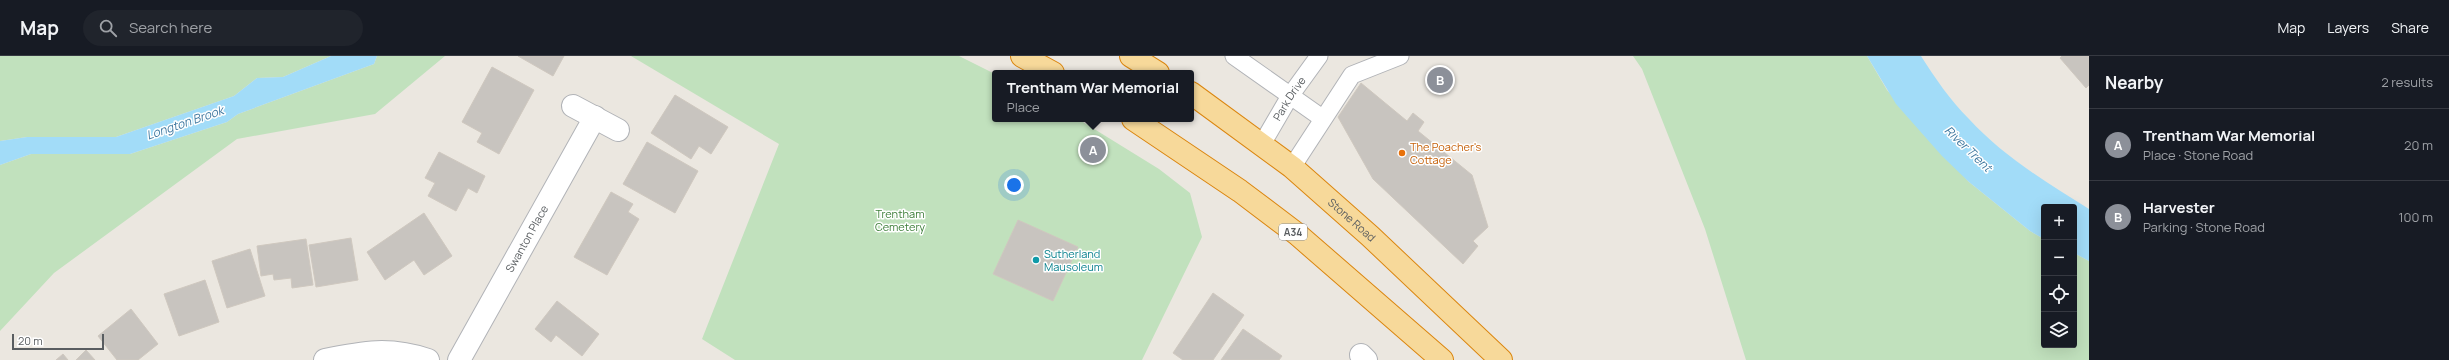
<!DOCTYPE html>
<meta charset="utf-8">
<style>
:root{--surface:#171b24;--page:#20242c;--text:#f1f3f6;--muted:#9ea1a6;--line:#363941;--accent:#8c9099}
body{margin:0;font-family:Manrope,sans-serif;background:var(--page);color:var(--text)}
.controls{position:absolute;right:12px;bottom:12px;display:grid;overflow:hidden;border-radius:4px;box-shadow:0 4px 16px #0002}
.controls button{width:36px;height:36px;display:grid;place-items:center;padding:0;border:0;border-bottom:1px solid var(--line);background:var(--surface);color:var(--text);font:20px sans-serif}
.scale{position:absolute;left:12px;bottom:10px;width:92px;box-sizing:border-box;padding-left:4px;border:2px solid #595d60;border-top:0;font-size:11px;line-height:14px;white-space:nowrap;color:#595d60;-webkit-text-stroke:3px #fff;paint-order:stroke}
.you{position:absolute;left:1014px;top:129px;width:14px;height:14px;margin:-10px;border:3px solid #fff;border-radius:50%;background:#1a73e8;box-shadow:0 0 0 6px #1a73e833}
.badge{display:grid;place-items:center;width:26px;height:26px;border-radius:50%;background:var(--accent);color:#fff;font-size:13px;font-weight:700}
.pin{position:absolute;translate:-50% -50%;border:2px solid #fff;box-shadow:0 1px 4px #0006}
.popup{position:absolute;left:992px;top:14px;width:202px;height:52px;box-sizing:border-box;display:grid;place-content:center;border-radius:4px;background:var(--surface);filter:drop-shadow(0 1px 3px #0005);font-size:13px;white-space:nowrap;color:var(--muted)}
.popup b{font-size:15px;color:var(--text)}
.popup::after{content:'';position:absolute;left:50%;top:100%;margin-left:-8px;border:8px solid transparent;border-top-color:var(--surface)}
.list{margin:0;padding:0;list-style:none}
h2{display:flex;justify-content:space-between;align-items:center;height:52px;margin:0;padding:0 16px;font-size:17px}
h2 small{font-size:13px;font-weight:400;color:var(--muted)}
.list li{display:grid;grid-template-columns:26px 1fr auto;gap:12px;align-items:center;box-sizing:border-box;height:72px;padding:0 16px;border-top:1px solid var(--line)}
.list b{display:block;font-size:15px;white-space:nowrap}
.list p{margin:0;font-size:13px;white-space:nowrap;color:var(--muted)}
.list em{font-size:13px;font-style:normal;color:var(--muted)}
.icon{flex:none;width:22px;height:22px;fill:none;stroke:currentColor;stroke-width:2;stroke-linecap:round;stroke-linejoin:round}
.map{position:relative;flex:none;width:2089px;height:304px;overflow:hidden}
header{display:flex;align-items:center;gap:24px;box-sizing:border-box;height:56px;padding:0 20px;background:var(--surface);border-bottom:1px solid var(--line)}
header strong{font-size:19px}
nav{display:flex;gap:22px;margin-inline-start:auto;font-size:14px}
.search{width:280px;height:36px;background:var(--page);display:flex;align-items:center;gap:10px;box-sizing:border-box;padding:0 14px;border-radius:22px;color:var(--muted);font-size:15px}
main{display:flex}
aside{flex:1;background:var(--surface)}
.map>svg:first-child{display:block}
.green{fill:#c1e1bd}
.water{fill:#a2dcf8}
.building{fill:#c8c4bf;stroke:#cfc8bf}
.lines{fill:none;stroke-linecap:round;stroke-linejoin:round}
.service-casing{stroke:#b1b3b7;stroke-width:19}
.minor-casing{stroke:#b1b3b7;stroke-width:24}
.trunk-casing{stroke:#db860f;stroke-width:24}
.service{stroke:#fff;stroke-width:17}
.minor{stroke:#fff;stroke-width:22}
.trunk{stroke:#f7d99a;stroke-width:22}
.food-dot{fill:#e8710a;stroke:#fff;stroke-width:1.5}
.culture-dot{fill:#0f9aa8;stroke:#fff;stroke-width:1.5}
.labels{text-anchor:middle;stroke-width:3;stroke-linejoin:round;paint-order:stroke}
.shield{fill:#fff;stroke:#8b8e90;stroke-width:1}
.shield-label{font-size:10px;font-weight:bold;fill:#595d60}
.street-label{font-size:11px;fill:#595d60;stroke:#fff}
.food-label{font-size:11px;fill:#c56008;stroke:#fff;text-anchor:start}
.park-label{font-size:11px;fill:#3d7e39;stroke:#fff}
.culture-label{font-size:11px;fill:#0d838f;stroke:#fff;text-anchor:start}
.water-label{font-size:12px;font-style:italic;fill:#4079a0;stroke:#fff}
</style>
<header>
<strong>Map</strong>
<div class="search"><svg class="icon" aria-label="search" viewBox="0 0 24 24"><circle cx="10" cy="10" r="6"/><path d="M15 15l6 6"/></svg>Search here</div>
<nav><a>Map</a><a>Layers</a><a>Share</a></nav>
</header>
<main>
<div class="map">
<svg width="2089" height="304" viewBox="0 0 2089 304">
<rect width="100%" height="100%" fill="#ebe7e0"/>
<g class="green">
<polygon points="0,0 331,0 283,21 257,22 234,40 116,81 27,81 0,85"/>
<polygon points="377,0 445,0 375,58 237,83 54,217 0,275 0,109 31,98 130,98 227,66 238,58 374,8"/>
<polygon points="631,0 959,0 995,18 995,63 1078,63 1159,113 1190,137 1202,181 1142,304 735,304 702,283 779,88"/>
<polygon points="1633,0 1867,0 1887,34 1969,126 2030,175 2044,183 2044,289 2074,289 2074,197 2089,205 2089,304 1746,304 1705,173 1642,13"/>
</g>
<g class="water">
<polygon points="331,0 377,0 374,8 238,58 227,66 130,98 31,98 0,109 0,85 27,81 116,81 234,40 257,22 283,21"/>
<path d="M1867,0H1921C1935,22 1950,44 1969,63C2003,100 2047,127 2089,153V205L2074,197V151H2044V183L2030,175L1969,126L1942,100L1896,48Z"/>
</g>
<g class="building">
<polygon points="518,0 564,0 553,20"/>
<polygon points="2062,0 2089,0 2089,29 2086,32 2060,2"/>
<polygon points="492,11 534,34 499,98 477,86 482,77 462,66"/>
<polygon points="1361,27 1407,65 1413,57 1424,66 1418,75 1472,119 1488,171 1473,185 1478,190 1463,208 1373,123 1338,61"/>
<polygon points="675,39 728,71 711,98 699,90 691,103 651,77"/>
<polygon points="647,86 698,115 675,157 623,128"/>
<polygon points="439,96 485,120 477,137 468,132 456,155 428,140 435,127 425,122"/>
<polygon points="611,136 633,148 628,156 639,163 607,219 574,201"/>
<polygon points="424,157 452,200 424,219 414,204 385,224 367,196"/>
<polygon points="1018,164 1078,191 1053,245 993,218"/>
<polygon points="351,182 358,224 316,231 309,189"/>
<polygon points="306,183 313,229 292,232 291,222 274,224 273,218 261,220 257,190"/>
<polygon points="250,193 265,240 227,252 212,205"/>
<polygon points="205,224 219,266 179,280 164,238"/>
<polygon points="1213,237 1244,259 1213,304 1183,304 1173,297"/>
<polygon points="557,245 599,278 582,300 556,279 551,286 535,273"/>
<polygon points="131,253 158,288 138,304 117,304 98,280"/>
<polygon points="1243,273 1282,300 1279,304 1221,304"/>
<polygon points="86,294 95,304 76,304"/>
<polygon points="63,298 68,304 56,304"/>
</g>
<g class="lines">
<defs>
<g id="service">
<polyline points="1234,0 1322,62"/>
<path id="s1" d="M1262,88L1290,40L1319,0"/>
<polyline points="1292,111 1352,19 1400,0"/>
</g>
<g id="minor">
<polyline points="573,50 618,74"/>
<polyline points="1361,299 1366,304"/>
<path d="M325,304C363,296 390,291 428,304"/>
<path id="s2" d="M459,304L595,61"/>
</g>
<g id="trunk">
<polyline points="1022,0 1053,17"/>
<polyline points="1131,0 1158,17"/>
<path id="s3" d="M1191,37L1292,111L1370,180L1501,304"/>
<polyline points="1133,63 1240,135 1297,178 1442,304"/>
</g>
</defs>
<use href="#service" class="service-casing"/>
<use href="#minor" class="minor-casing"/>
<use href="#trunk" class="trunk-casing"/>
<use href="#service" class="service"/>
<use href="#minor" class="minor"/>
<use href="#trunk" class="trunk"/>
</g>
<circle class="food-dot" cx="1402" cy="97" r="4"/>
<circle class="culture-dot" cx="1036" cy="204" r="4"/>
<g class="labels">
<rect class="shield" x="1279" y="168" width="28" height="16" rx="3"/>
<g class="shield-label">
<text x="1293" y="180">A34</text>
</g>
<g class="street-label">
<text dy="4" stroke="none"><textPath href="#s1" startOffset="53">Park Drive</textPath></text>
<text dy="4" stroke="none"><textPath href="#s3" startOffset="205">Stone Road</textPath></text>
<text dy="4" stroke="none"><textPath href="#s2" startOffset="139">Swanton Place</textPath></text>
</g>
<g class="food-label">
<text x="1410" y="95">The Poacher's<tspan x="1410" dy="13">Cottage</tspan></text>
</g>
<g class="park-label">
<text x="900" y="162">Trentham<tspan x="900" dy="13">Cemetery</tspan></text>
</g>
<g class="culture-label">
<text x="1044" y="202">Sutherland<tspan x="1044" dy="13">Mausoleum</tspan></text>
</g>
<g class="water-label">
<text transform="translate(185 67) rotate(-19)" y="4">Longton Brook</text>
<text transform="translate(1968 93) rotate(44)" y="4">River Trent</text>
</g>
</g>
</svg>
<div class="controls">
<button>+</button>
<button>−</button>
<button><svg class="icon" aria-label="locate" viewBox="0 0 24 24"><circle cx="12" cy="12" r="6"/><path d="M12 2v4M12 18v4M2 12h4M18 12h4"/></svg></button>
<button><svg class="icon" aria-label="layers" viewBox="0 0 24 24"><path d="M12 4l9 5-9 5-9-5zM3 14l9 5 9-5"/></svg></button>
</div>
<div class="scale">20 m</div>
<div class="you"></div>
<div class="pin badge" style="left:1093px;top:94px">A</div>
<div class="popup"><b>Trentham War Memorial</b>Place</div>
<div class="pin badge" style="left:1440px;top:24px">B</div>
</div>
<aside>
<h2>Nearby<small>2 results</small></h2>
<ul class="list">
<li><span class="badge">A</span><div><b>Trentham War Memorial</b><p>Place · Stone Road</p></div><em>20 m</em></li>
<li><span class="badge">B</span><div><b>Harvester</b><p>Parking · Stone Road</p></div><em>100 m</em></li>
</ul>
</aside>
</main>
